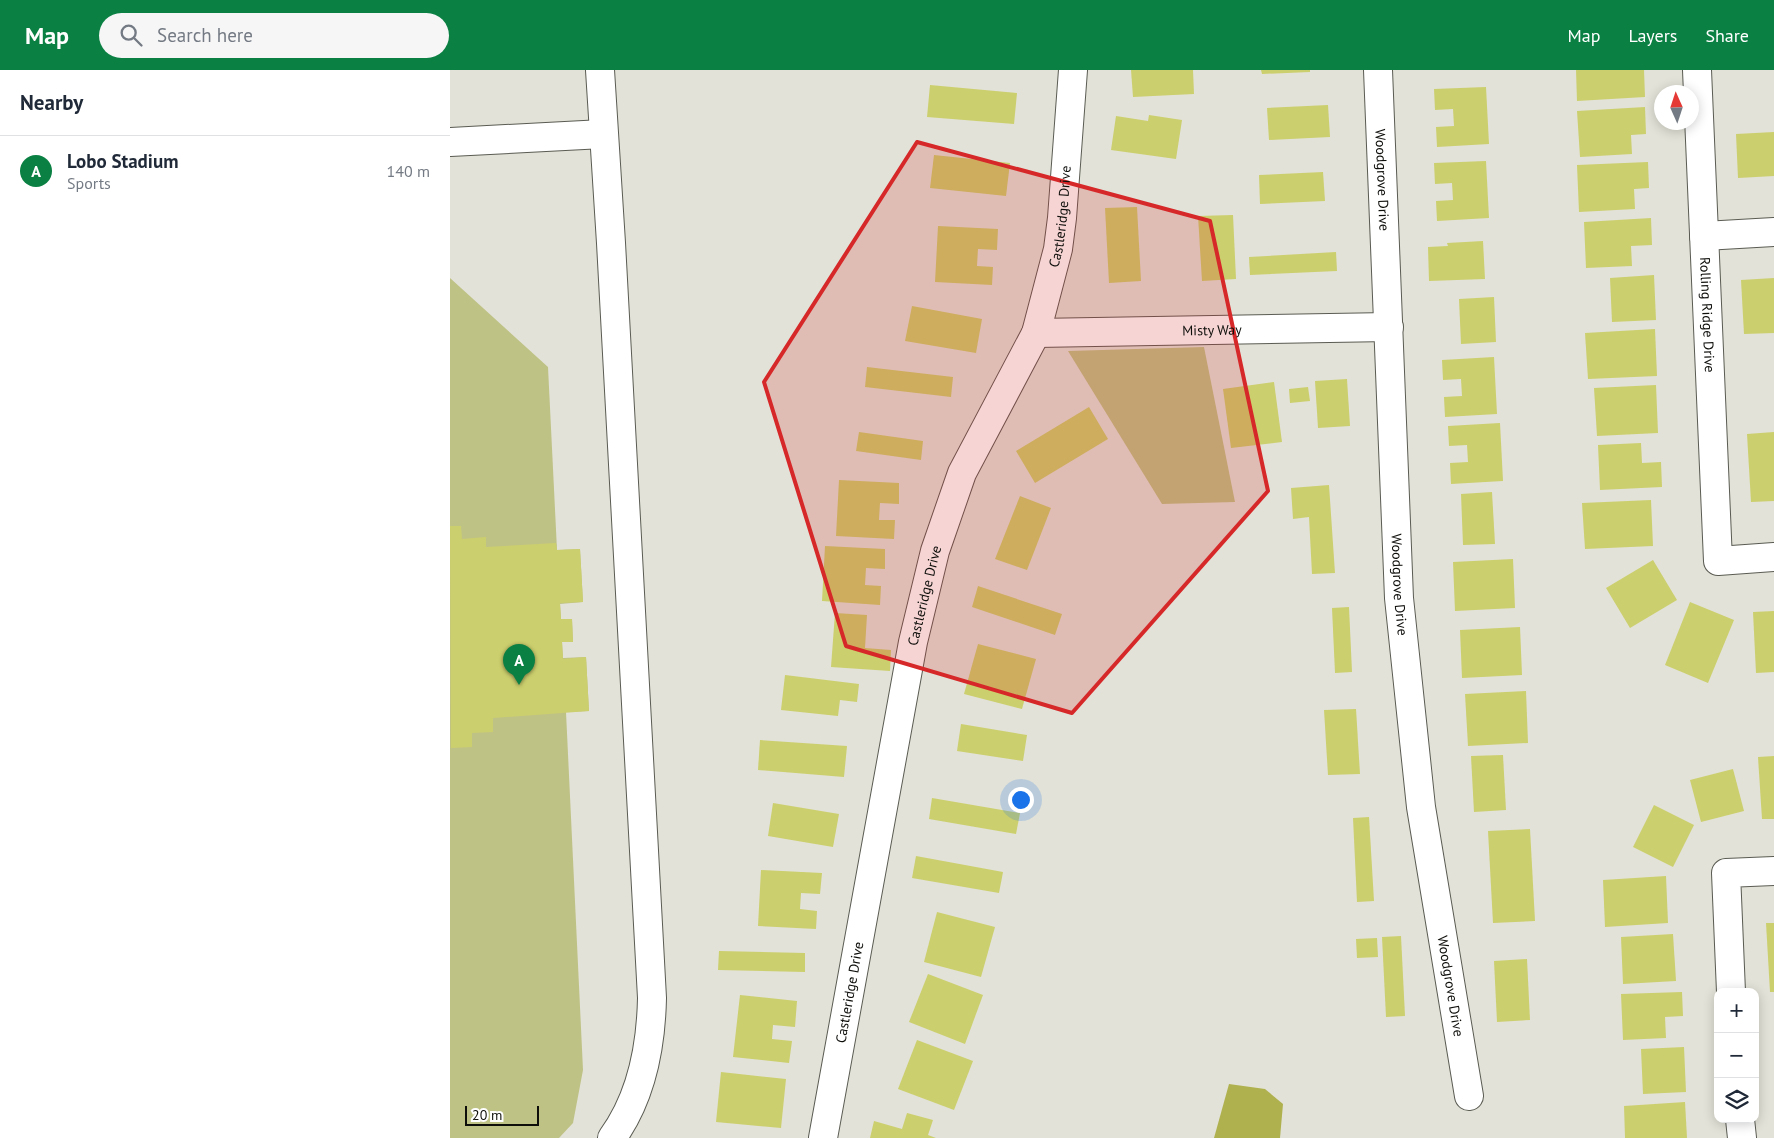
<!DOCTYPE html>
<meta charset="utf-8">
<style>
:root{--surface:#fff;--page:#f6f6f7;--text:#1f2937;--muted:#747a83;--line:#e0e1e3;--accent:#0b8043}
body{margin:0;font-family:"PT Sans",sans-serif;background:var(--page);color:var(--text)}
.controls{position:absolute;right:15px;bottom:15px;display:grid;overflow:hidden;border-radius:10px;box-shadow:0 2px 12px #0003}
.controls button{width:45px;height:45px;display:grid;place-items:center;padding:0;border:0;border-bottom:1px solid var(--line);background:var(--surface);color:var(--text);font:25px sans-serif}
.compass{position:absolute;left:1204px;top:15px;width:45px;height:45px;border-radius:50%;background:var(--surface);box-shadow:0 2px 12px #0003;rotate:357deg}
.scale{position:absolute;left:15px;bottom:12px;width:74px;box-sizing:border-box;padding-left:5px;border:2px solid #0e0f0b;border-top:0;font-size:14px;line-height:18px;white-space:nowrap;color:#0e0f0b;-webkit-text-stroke:4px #fff;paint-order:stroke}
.you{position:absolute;left:570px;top:729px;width:18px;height:18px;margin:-12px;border:4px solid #fff;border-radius:50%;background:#1a73e8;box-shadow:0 0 0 8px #1a73e833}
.badge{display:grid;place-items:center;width:32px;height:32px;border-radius:50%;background:var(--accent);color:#fff;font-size:16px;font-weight:700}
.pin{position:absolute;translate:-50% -41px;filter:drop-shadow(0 1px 2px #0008)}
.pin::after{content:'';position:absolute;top:26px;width:18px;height:15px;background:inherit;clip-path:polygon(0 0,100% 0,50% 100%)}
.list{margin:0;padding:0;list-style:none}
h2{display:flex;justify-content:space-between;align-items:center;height:65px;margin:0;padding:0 20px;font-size:21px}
h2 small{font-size:16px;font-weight:400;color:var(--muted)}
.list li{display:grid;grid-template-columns:32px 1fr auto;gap:15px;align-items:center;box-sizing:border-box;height:70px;padding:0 20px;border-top:1px solid var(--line)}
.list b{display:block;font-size:19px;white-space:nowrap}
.list p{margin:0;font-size:16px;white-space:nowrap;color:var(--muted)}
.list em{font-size:16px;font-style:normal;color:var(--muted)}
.icon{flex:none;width:28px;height:28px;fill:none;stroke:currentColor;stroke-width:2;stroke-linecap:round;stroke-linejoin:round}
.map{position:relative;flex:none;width:1324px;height:1068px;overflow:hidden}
header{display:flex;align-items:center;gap:30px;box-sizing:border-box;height:70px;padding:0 25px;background:var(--accent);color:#fff}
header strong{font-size:24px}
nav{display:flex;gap:28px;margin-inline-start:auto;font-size:18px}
.search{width:350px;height:45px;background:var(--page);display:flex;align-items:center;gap:12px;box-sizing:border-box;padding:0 18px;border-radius:28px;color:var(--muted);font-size:19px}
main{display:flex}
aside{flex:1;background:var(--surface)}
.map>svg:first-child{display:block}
.green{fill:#bfc285}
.water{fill:#afb14f}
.building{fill:#cccf6d}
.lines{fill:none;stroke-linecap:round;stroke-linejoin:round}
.minor-casing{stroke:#5a5b52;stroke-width:30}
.minor{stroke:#fff;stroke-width:28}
.marked{fill:#d62828;fill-opacity:0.2;stroke:#d62828;stroke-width:4;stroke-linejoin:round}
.labels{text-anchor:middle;stroke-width:4;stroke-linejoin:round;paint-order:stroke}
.street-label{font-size:14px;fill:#0e0f0b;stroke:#fff}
</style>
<header>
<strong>Map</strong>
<div class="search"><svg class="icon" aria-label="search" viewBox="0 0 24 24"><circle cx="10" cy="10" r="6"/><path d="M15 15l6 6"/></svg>Search here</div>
<nav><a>Map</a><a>Layers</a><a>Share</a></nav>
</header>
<main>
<aside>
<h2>Nearby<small></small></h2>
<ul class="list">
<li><span class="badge">A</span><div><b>Lobo Stadium</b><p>Sports</p></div><em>140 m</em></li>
</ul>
</aside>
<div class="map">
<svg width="1324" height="1068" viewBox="0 0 1324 1068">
<rect width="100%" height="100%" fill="#e2e2d8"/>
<g class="green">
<polygon points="0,208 98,297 107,480 130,479 133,532 110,534 111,549 122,549 123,572 112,572 113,588 136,587 139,641 116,642 133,1000 123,1053 109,1068 0,1068"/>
<polygon points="754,277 785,432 712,434 618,281"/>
</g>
<polygon class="water" points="779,1014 815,1019 833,1034 830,1068 764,1068"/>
<g class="building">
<polygon points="681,0 743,0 744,24 683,27"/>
<polygon points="811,0 860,0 860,2 812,4"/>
<polygon points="1126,0 1194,0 1195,27 1127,31"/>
<polygon points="480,15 567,23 564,54 477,47"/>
<polygon points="1036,17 1039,74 987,77 986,57 1004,56 1003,39 985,40 984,19"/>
<polygon points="878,35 880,67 819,70 817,38"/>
<polygon points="1195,37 1196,64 1181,65 1182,84 1130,87 1127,41"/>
<polygon points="699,45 732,50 726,89 661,80 666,46 698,51"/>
<polygon points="1324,62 1324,106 1288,108 1286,64"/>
<polygon points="484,85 560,93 556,126 480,118"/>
<polygon points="1036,91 1039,148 987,151 986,131 1003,130 1002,113 985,114 984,93"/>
<polygon points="1198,92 1199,118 1184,119 1185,139 1129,142 1127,95"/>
<polygon points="873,102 875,131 810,134 809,105"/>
<polygon points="687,137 691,211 659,213 655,138"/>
<polygon points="783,145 786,209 752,211 748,146"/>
<polygon points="1201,148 1202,175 1181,176 1182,196 1136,198 1134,152"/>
<polygon points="488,156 548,159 547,180 528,179 527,196 543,197 542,215 485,212"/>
<polygon points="1033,171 1035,209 979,211 978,177 998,176 997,173"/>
<polygon points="886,182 887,201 800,205 799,187"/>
<polygon points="1204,205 1206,250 1162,252 1160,208"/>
<polygon points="1324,208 1324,263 1294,264 1291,210"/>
<polygon points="1044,227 1046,272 1011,274 1009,229"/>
<polygon points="462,236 532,249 526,283 455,271"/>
<polygon points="1205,259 1207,306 1138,309 1135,263"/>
<polygon points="1044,287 1047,344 995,347 994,327 1012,326 1011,309 993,310 992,290"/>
<polygon points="417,297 503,307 501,327 415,317"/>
<polygon points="897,309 900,356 868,358 865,311"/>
<polygon points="824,312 832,372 781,378 773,319"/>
<polygon points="1206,315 1208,363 1147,366 1144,318"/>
<polygon points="858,317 860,331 840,333 839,319"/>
<polygon points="639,337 658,369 585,413 566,381"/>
<polygon points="1050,353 1053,411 1001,414 1000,393 1018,392 1017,375 999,376 998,356"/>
<polygon points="409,362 473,371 471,390 406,381"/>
<polygon points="1324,362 1324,431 1301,432 1297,364"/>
<polygon points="1191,373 1192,393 1211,392 1212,417 1150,420 1148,375"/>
<polygon points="389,410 449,413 449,434 430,433 429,450 445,450 444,469 386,466"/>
<polygon points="879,415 885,503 862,504 859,447 843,449 841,418"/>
<polygon points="1042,422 1045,474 1013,475 1011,424"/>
<polygon points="570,426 601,438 577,500 545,489"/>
<polygon points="1201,430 1203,476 1135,479 1132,433"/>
<polygon points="0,456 11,456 12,469 36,467 36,477 106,473 107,480 130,479 133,532 110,533 111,549 122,549 123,572 112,572 113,589 136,587 139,641 43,648 43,662 22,663 22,677 1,678"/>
<polygon points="375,476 435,479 435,499 416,498 415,515 431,516 430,535 372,531"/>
<polygon points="1063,489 1065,538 1005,541 1003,492"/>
<polygon points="1203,490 1227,530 1180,558 1156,518"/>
<polygon points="528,516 612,544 605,565 522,537"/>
<polygon points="1240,532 1284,550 1258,613 1215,595"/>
<polygon points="899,537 902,602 885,603 882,538"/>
<polygon points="1324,541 1324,602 1306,603 1303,542"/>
<polygon points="385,543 417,545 415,578 441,580 440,601 381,597"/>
<polygon points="1070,557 1072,605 1012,608 1010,560"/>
<polygon points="528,574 586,589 572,639 514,624"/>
<polygon points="335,605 409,614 407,632 390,630 388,646 331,640"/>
<polygon points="1076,621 1078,673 1018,676 1015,624"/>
<polygon points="906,639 910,704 878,705 874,640"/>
<polygon points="511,654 577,665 573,691 507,681"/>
<polygon points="310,670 397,676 394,707 308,700"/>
<polygon points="1053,685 1056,740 1024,742 1021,686"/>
<polygon points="1324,686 1324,749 1312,749 1308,687"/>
<polygon points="1283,699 1294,741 1251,752 1240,710"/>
<polygon points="482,728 570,743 566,764 479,749"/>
<polygon points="323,733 389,744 383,777 318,766"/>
<polygon points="1204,735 1244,755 1223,797 1183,777"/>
<polygon points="919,747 924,831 907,832 903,748"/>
<polygon points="1080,759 1085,851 1043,853 1038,761"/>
<polygon points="466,786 553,802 549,823 462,808"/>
<polygon points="311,800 372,803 370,824 351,823 350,839 367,841 366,859 308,856"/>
<polygon points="1216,806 1218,853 1155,857 1153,810"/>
<polygon points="487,842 545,857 531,907 474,892"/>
<polygon points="1316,853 1324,853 1324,922 1320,922"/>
<polygon points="1223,864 1226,911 1173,914 1171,867"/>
<polygon points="951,866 955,946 936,947 932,867"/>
<polygon points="927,868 928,887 907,888 906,869"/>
<polygon points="269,881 355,883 355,902 268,900"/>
<polygon points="1077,889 1080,950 1047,952 1044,891"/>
<polygon points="478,904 533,925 515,974 459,952"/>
<polygon points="1232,922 1233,946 1215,947 1216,968 1173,970 1171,924"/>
<polygon points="290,925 347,931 345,957 323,955 322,969 342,971 339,993 283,987"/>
<polygon points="467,970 523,991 504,1040 448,1019"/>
<polygon points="1234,977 1236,1022 1193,1024 1191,979"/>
<polygon points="271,1002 336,1009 331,1058 266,1052"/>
<polygon points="1235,1032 1237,1068 1175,1068 1174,1036"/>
<polygon points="457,1043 483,1050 478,1065 486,1068 420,1068 424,1051 452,1059"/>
</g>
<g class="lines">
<defs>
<g id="minor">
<path d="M150,0L161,173L202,928C201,977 192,1027 162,1068"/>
<path id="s1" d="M928,0L949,528L971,737L1019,1026"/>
<path id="s2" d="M1247,0L1268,491L1324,487"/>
<polyline points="0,72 153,64"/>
<polyline points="1254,166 1324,162"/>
<path id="s3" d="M586,263L939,257"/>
<polyline points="1281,922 1276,803 1324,801"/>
<polyline points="1290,1049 1292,1068"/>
<path id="s4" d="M373,1068L463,572L485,481L512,403L586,263L608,179L612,148L623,0"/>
</g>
</defs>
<use href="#minor" class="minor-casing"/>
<use href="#minor" class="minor"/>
</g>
<path class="marked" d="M467,72L760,151L818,421L622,643L396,576L314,312Z"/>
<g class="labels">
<g class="street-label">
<text dy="5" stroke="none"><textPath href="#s1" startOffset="110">Woodgrove Drive</textPath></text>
<text dy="5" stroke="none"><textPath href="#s4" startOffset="958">Castleridge Drive</textPath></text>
<text dy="5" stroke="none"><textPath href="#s2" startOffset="245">Rolling Ridge Drive</textPath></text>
<text dy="5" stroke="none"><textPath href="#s3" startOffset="176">Misty Way</textPath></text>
<text dy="5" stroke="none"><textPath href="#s1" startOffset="515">Woodgrove Drive</textPath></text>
<text dy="5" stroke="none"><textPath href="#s4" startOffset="552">Castleridge Drive</textPath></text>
<text dy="5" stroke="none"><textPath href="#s1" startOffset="920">Woodgrove Drive</textPath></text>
<text dy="5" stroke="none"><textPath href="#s4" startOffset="148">Castleridge Drive</textPath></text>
</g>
</g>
</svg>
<div class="controls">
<button>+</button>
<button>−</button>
<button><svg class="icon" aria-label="layers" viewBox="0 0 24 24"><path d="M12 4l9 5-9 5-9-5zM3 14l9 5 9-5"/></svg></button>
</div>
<svg class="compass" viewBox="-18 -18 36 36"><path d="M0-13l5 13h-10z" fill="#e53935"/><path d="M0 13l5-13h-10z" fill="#747a83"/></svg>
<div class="scale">20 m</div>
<div class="you"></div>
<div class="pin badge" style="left:69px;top:615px">A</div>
</div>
</main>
